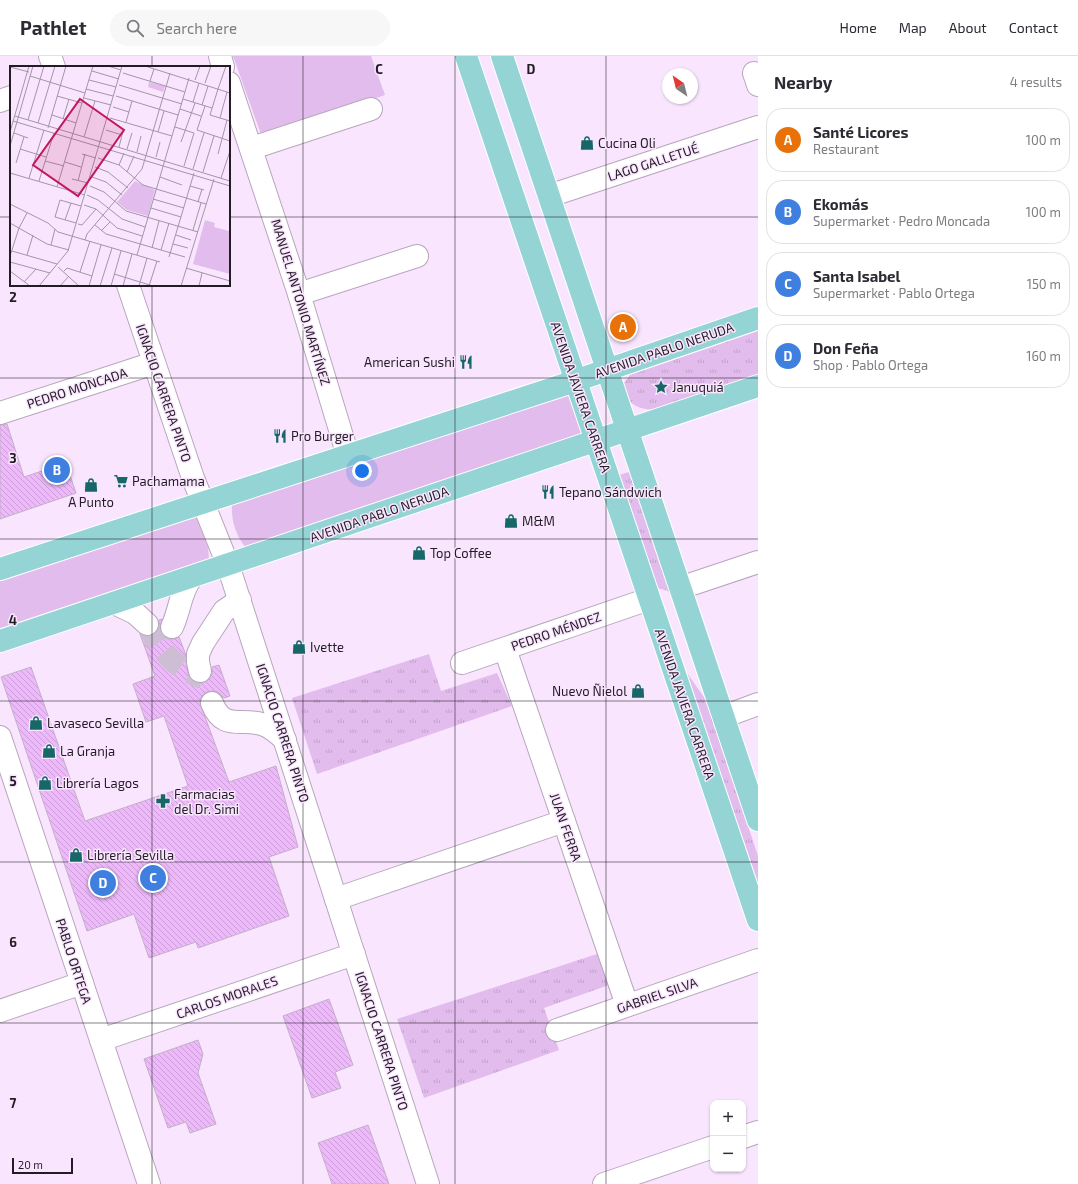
<!DOCTYPE html>
<meta charset="utf-8">
<style>
:root{--surface:#fff;--page:#f7f7f7;--text:#2b2b33;--muted:#7c7c81;--line:#e1e1e2;--accent:#176668}
body{margin:0;font-family:"Exo 2",sans-serif;background:var(--page);color:var(--text)}
.controls{position:absolute;right:12px;bottom:12px;display:grid;overflow:hidden;border-radius:8px;box-shadow:0 1px 3px #0004}
.controls button{width:36px;height:36px;display:grid;place-items:center;padding:0;border:0;border-bottom:1px solid var(--line);background:var(--surface);color:var(--text);font:20px sans-serif}
.compass{position:absolute;left:662px;top:12px;width:36px;height:36px;border-radius:50%;background:var(--surface);box-shadow:0 1px 3px #0004;rotate:325deg}
.scale{position:absolute;left:12px;bottom:10px;width:61px;box-sizing:border-box;padding-left:4px;border:2px solid #231c25;border-top:0;font-size:11px;line-height:14px;white-space:nowrap;color:#231c25;-webkit-text-stroke:3px #f9e6fe;paint-order:stroke}
.you{position:absolute;left:362px;top:415px;width:14px;height:14px;margin:-10px;border:3px solid #fff;border-radius:50%;background:#1a73e8;box-shadow:0 0 0 6px #1a73e833}
.badge{display:grid;place-items:center;width:26px;height:26px;border-radius:50%;background:var(--accent);color:#fff;font-size:13px;font-weight:700}
.pin{position:absolute;translate:-50% -50%;border:2px solid #fff;box-shadow:0 1px 4px #0006}
.list{margin:0;padding:0;list-style:none}
h2{display:flex;justify-content:space-between;align-items:center;height:52px;margin:0;padding:0 16px;font-size:17px}
h2 small{font-size:13px;font-weight:400;color:var(--muted)}
.list li{display:grid;grid-template-columns:26px 1fr auto;gap:12px;align-items:center;box-sizing:border-box;height:64px;margin:0 8px 8px;padding:0 8px;border:1px solid var(--line);border-radius:16px}
.list b{display:block;font-size:15px;white-space:nowrap}
.list p{margin:0;font-size:13px;white-space:nowrap;color:var(--muted)}
.list em{font-size:13px;font-style:normal;color:var(--muted)}
.icon{flex:none;width:22px;height:22px;fill:none;stroke:currentColor;stroke-width:2;stroke-linecap:round;stroke-linejoin:round}
.map{position:relative;flex:none;width:758px;height:1128px;overflow:hidden}
header{display:flex;align-items:center;gap:24px;box-sizing:border-box;height:56px;padding:0 20px;background:var(--surface);border-bottom:1px solid var(--line)}
header strong{font-size:19px}
nav{display:flex;gap:22px;margin-inline-start:auto;font-size:14px}
.search{width:280px;height:36px;background:var(--page);display:flex;align-items:center;gap:10px;box-sizing:border-box;padding:0 14px;border-radius:22px;color:var(--muted);font-size:15px}
main{display:flex}
aside{flex:1;background:var(--surface)}
.map>svg:first-child{display:block}
.grass{fill:url(#grass-tufts)}
.park{fill:#e2bcec}
.building{fill:url(#building-back-hatch);stroke:#c2b0c7}
.lines{fill:none;stroke-linecap:round;stroke-linejoin:round}
.minor-tunnel{stroke:#cebed3;stroke-width:22;stroke-dasharray:22 11;stroke-linecap:butt}
.minor-casing{stroke:#b8a6bd;stroke-width:24}
.major-casing{stroke:#fff;stroke-width:24}
.minor{stroke:#fff;stroke-width:22}
.major{stroke:#95d4d5;stroke-width:22}
.grid{fill:none;stroke:#231c25;stroke-width:1;stroke-opacity:0.55}
.labels{text-anchor:middle;stroke-width:3;stroke-linejoin:round;paint-order:stroke}
.poi-label{font-size:13px;fill:#231c25;stroke:#f9e6fe;text-anchor:start}
.street-label{font-size:13px;fill:#231c25;stroke:#f9e6fe}
.inset-road{fill:none;stroke:#a395a7;stroke-width:1}
.view{fill:#c2185b;fill-opacity:0.15;stroke:#c2185b;stroke-width:2}
.inset-edge{fill:none;stroke:#231c25;stroke-width:2}
.grid-label{font-size:13px;text-anchor:middle;font-weight:bold;fill:#231c25;stroke:#f9e6fe;stroke-width:3;stroke-linejoin:round;paint-order:stroke}
</style>
<header>
<strong>Pathlet</strong>
<div class="search"><svg class="icon" aria-label="search" viewBox="0 0 24 24"><circle cx="10" cy="10" r="6"/><path d="M15 15l6 6"/></svg>Search here</div>
<nav><a>Home</a><a>Map</a><a>About</a><a>Contact</a></nav>
</header>
<main>
<div class="map">
<svg width="758" height="1128" viewBox="0 0 758 1128">
<defs>
<pattern id="grass-tufts" width="24" height="20" patternUnits="userSpaceOnUse"><rect width="24" height="20" fill="#e2bcec"/><path d="M3 7l-1-3M5 7V3M7 7l1-3M15 17l-1-3M17 17v-4M19 17l1-3" fill="none" stroke="#c2a1ca"/></pattern>
<pattern id="building-back-hatch" width="6" height="6" patternUnits="userSpaceOnUse"><rect width="6" height="6" fill="#edb9fb"/><path d="M-1 5l2 2M0 0l6 6M5-1l2 2" fill="none" stroke="#cb9ed7"/></pattern>
</defs>
<rect width="100%" height="100%" fill="#f9e6fe"/>
<g class="grass">
<path d="M758,275V318L653,354C633,352 627,347 624,327L630,319Z"/>
<polygon points="632,415 673,536 657,532 619,419"/>
<polygon points="429,598 441,635 497,617 512,650 317,718 292,642"/>
<polygon points="687,617 706,644 758,800 758,832"/>
<polygon points="597,898 609,929 544,952 559,994 424,1042 397,963"/>
</g>
<g class="park">
<polygon points="233,0 371,0 385,39 262,81"/>
<path d="M569,336L584,380L245,491C236,479 231,465 232,449Z"/>
<polygon points="196,461 208,492 209,503 0,574 0,525"/>
</g>
<g class="building">
<polygon points="7,368 24,421 66,407 76,437 0,463 0,369"/>
<polygon points="162,563 160,572 162,579 167,583 174,583 179,581 186,599 188,618 191,624 196,627 202,627 208,624 212,618 212,611 219,609 230,640 224,642 218,636 213,635 207,636 201,641 200,647 229,726 276,710 298,791 269,801 289,860 198,892 196,886 149,902 134,858 87,875 1,621 31,611 85,765 188,730 164,660 146,666 133,628 155,620 140,578 150,580 156,577 159,571 159,564"/>
<polygon points="329,943 353,1009 335,1016 341,1032 312,1042 283,960"/>
<polygon points="198,984 203,998 198,1017 216,1068 190,1077 186,1066 168,1072 144,1003"/>
<polygon points="368,1069 389,1128 332,1128 318,1087"/>
</g>
<g class="lines">
<path class="minor-tunnel" d="M147,568C161,595 174,612 203,622"/>
<defs>
<g id="minor">
<polyline points="50,0 54,11"/>
<polyline points="220,0 223,11"/>
<polyline points="754,17 758,29"/>
<polyline points="229,27 299,238 348,400"/>
<polyline points="0,45 11,41"/>
<polyline points="252,92 371,53"/>
<polyline points="549,140 758,71"/>
<polyline points="128,229 193,422 228,509 428,1128"/>
<polyline points="299,238 417,200"/>
<polyline points="0,357 154,307"/>
<polyline points="680,532 758,506"/>
<polyline points="114,547 135,557 147,568"/>
<path d="M172,571C180,555 180,535 192,521"/>
<polyline points="505,593 627,949"/>
<polyline points="462,607 649,543"/>
<polyline points="200,615 198,606 198,598 203,587 224,555 240,544"/>
<path d="M212,647C223,675 240,662 262,668C271,671 278,677 285,684"/>
<polyline points="723,661 758,648"/>
<polyline points="0,681 149,1128"/>
<polyline points="336,843 564,765"/>
<polyline points="0,955 82,927"/>
<polyline points="557,974 758,904"/>
<polyline points="101,984 354,898"/>
<polyline points="743,1081 758,1076"/>
<polyline points="604,1128 713,1091"/>
</g>
<g id="major">
<polyline points="466,0 758,864"/>
<polyline points="502,0 758,764"/>
<polyline points="0,513 563,329 758,262"/>
<polyline points="0,585 758,330"/>
</g>
</defs>
<use href="#minor" class="minor-casing"/>
<use href="#major" class="major-casing"/>
<use href="#minor" class="minor"/>
<use href="#major" class="major"/>
</g>
<path class="grid" d="M152,0V11M303,0V1128M455,0V1128M606,0V1128M0,161H11M229,161H758M152,229V1128M0,322H758M0,483H758M0,645H758M0,806H758M0,967H758"/>
<defs>
<symbol id="shop-bare" viewBox="-9 -9 18 18"><path d="M-5-2.5h2.3a2.7 3.5 0 0 1 5.4 0H5L5.5 6h-11ZM-1.5-2.5h3a1.5 2.3 0 0 0-3 0Z" fill="#176668" stroke="#f9e6fe" stroke-width="2.5" paint-order="stroke"/></symbol>
<symbol id="restaurant-bare" viewBox="-9 -9 18 18"><path d="M-5-6h1v4h1v-4h1v4h1v-4h1v5L-1.5 .5V6h-2V.5L-5-1ZM5-6V6H3V1.5H1.5Q1.5-4 5-6Z" fill="#176668" stroke="#f9e6fe" stroke-width="2.5" paint-order="stroke"/></symbol>
<symbol id="sight-bare" viewBox="-9 -9 18 18"><path d="M0-6L1.8-2.2L6-1.7L2.9 1.2L3.7 5.4L0 3.3L-3.7 5.4L-2.9 1.2L-6-1.7L-1.8-2.2Z" fill="#176668" stroke="#f9e6fe" stroke-width="2.5" paint-order="stroke"/></symbol>
<symbol id="supermarket-bare" viewBox="-9 -9 18 18"><path d="M-6-5.5h2.5l.6 2H6L4.5 2H-2.5L-4.4-4H-6ZM-1.5 3.2a1.3 1.3 0 1 0 .1 0ZM3 3.2a1.3 1.3 0 1 0 .1 0Z" fill="#176668" stroke="#f9e6fe" stroke-width="2.5" paint-order="stroke"/></symbol>
<symbol id="pharmacy-bare" viewBox="-9 -9 18 18"><path d="M-2-6h4v4h4v4h-4v4h-4v-4h-4v-4h4Z" fill="#176668" stroke="#f9e6fe" stroke-width="2.5" paint-order="stroke"/></symbol>
</defs>
<g fill-rule="evenodd">
<use href="#shop-bare" x="577" y="77" width="20" height="20"/>
<use href="#restaurant-bare" x="456" y="296" width="20" height="20"/>
<use href="#sight-bare" x="651" y="321" width="20" height="20"/>
<use href="#restaurant-bare" x="270" y="370" width="20" height="20"/>
<use href="#supermarket-bare" x="111" y="415" width="20" height="20"/>
<use href="#shop-bare" x="81" y="419" width="20" height="20"/>
<use href="#restaurant-bare" x="538" y="426" width="20" height="20"/>
<use href="#shop-bare" x="501" y="455" width="20" height="20"/>
<use href="#shop-bare" x="409" y="487" width="20" height="20"/>
<use href="#shop-bare" x="289" y="581" width="20" height="20"/>
<use href="#shop-bare" x="628" y="625" width="20" height="20"/>
<use href="#shop-bare" x="26" y="657" width="20" height="20"/>
<use href="#shop-bare" x="39" y="685" width="20" height="20"/>
<use href="#shop-bare" x="35" y="717" width="20" height="20"/>
<use href="#pharmacy-bare" x="153" y="735" width="20" height="20"/>
<use href="#shop-bare" x="66" y="789" width="20" height="20"/>
</g>
<g class="labels">
<g class="poi-label">
<text x="598" y="92">Cucina Oli</text>
<text x="455" y="311" text-anchor="end">American Sushi</text>
<text x="672" y="336">Januquiá</text>
<text x="291" y="385">Pro Burger</text>
<text x="132" y="430">Pachamama</text>
<text x="559" y="441">Tepano Sándwich</text>
<text x="91" y="451" text-anchor="middle">A Punto</text>
<text x="522" y="470">M&amp;M</text>
<text x="430" y="502">Top Coffee</text>
<text x="310" y="596">Ivette</text>
<text x="627" y="640" text-anchor="end">Nuevo Ñielol</text>
<text x="47" y="672">Lavaseco Sevilla</text>
<text x="60" y="700">La Granja</text>
<text x="56" y="732">Librería Lagos</text>
<text x="174" y="743">Farmacias<tspan x="174" dy="15">del Dr. Simi</tspan></text>
<text x="87" y="804">Librería Sevilla</text>
</g>
<g class="street-label">
<text transform="translate(653 106) rotate(-18)" y="5">LAGO GALLETUÉ</text>
<text transform="translate(301 246) rotate(73)" y="5">MANUEL ANTONIO MARTÍNEZ</text>
<text transform="translate(664 294) rotate(-19)" y="5">AVENIDA PABLO NERUDA</text>
<text transform="translate(77 332) rotate(-18)" y="5">PEDRO MONCADA</text>
<text transform="translate(164 337) rotate(71)" y="5">IGNACIO CARRERA PINTO</text>
<text transform="translate(581 341) rotate(71)" y="5">AVENIDA JAVIERA CARRERA</text>
<text transform="translate(379 458) rotate(-19)" y="5">AVENIDA PABLO NERUDA</text>
<text transform="translate(556 575) rotate(-19)" y="5">PEDRO MÉNDEZ</text>
<text transform="translate(685 648) rotate(71)" y="5">AVENIDA JAVIERA CARRERA</text>
<text transform="translate(283 677) rotate(72)" y="5">IGNACIO CARRERA PINTO</text>
<text transform="translate(566 771) rotate(71)" y="5">JUAN FERRA</text>
<text transform="translate(74 905) rotate(72)" y="5">PABLO ORTEGA</text>
<text transform="translate(657 939) rotate(-19)" y="5">GABRIEL SILVA</text>
<text transform="translate(227 941) rotate(-19)" y="5">CARLOS MORALES</text>
<text transform="translate(382 985) rotate(72)" y="5">IGNACIO CARRERA PINTO</text>
</g>
</g>
<g transform="translate(10 10)">
<rect width="220" height="220" fill="#f9e6fe"/>
<path d="M139,16L155,20L153,26L138,21Z" fill="#e2bcec"/>
<path d="M125,115L145,124L138,150L117,144L107,136ZM195,154L205,157L204,161L219,165L220,163V208L183,198Z" fill="#e2bcec"/>
<path class="inset-road" d="M98,0L111,4M135,0L220,27M0,1L19,6M82,5L109,13M113,7L175,26M20,10L75,27M79,14L106,21M185,14L190,0M140,15L144,3M195,17L201,0M109,19L172,38M76,23L103,30M208,23L200,49L220,55M208,23L216,0M47,30L72,37M106,30L168,49M74,32L101,39M173,33L202,42M183,36L189,17M192,39L198,20M195,40L187,64L220,75M103,41L119,46M170,43L191,50M42,49L66,57M5,50L220,115M100,52L162,70M210,52L217,26M53,53L59,33M18,54L34,0M3,55L220,120M116,56L122,35M28,57L45,0M165,61L184,67L174,100M38,62L56,0M96,64L112,69M0,66L19,0M148,66L154,45M4,67L18,72M74,71L85,35M171,76L185,37M0,80L23,0M109,81L113,65M10,83L36,91M117,83L122,67M127,86L131,70M72,88L86,92M208,88L217,54M146,91L150,76M88,92L109,99L133,119L196,138M35,95L54,100M55,96L71,101M6,97L14,71M109,99L114,87M85,101L98,106L118,122M183,103L194,67M117,106L124,90M193,106L204,70M0,107L75,129M82,111L96,116L112,129M150,111L172,119M19,112L34,64M211,112L220,85M62,113L78,117M29,115L44,67M68,115L75,88M80,120L94,126L116,145L188,166M180,120L194,124M47,121L83,0M77,129L88,134L112,153L135,161M143,133L174,142M188,136L192,123M0,138L38,157L48,166L150,196M74,139L86,143L107,162L132,170M141,142L171,151M55,154L61,137M0,157L37,178L59,184M66,157L45,151L50,134L71,140M68,158L72,159L86,143M85,159L96,168L175,191M183,164L191,137M91,165L100,156M166,169L181,174M75,174L77,168L132,103L160,7M163,178L178,182M41,179L45,163M142,182L149,155M151,184L159,157M2,185L47,198M17,189L23,169M127,189L179,12M0,190L9,162L17,147M159,191L184,107M0,196L40,207M48,201L69,220M176,202L220,215M0,205L20,220M54,205L57,202L82,210M70,206L80,175M104,208L143,220M14,216L26,203M29,220L58,185L112,0M50,220L59,210M79,220L91,179M90,220L102,182M101,220L111,185M113,220L122,188M129,220L137,192M139,220L147,195M171,220L204,113M189,220L192,207"/>
<path class="view" d="M70,33L114,64L68,130L23,99Z"/>
<rect width="220" height="220" class="inset-edge"/>
</g>
<g class="grid-label">
<text x="379" y="18">C</text>
<text x="531" y="18">D</text>
<text x="13" y="246">2</text>
<text x="13" y="407">3</text>
<text x="13" y="569">4</text>
<text x="13" y="730">5</text>
<text x="13" y="891">6</text>
<text x="13" y="1052">7</text>
</g>
</svg>
<div class="controls">
<button>+</button>
<button>−</button>
</div>
<svg class="compass" viewBox="-18 -18 36 36"><path d="M0-13l5 13h-10z" fill="#e53935"/><path d="M0 13l5-13h-10z" fill="#7c7c81"/></svg>
<div class="scale">20 m</div>
<div class="you"></div>
<div class="pin badge" style="left:623px;top:271px;background:#e8710a">A</div>
<div class="pin badge" style="left:57px;top:414px;background:#3f7fe0">B</div>
<div class="pin badge" style="left:153px;top:822px;background:#3f7fe0">C</div>
<div class="pin badge" style="left:103px;top:827px;background:#3f7fe0">D</div>
</div>
<aside>
<h2>Nearby<small>4 results</small></h2>
<ul class="list">
<li><span class="badge" style="background:#e8710a">A</span><div><b>Santé Licores</b><p>Restaurant</p></div><em>100 m</em></li>
<li><span class="badge" style="background:#3f7fe0">B</span><div><b>Ekomás</b><p>Supermarket · Pedro Moncada</p></div><em>100 m</em></li>
<li><span class="badge" style="background:#3f7fe0">C</span><div><b>Santa Isabel</b><p>Supermarket · Pablo Ortega</p></div><em>150 m</em></li>
<li><span class="badge" style="background:#3f7fe0">D</span><div><b>Don Feña</b><p>Shop · Pablo Ortega</p></div><em>160 m</em></li>
</ul>
</aside>
</main>
